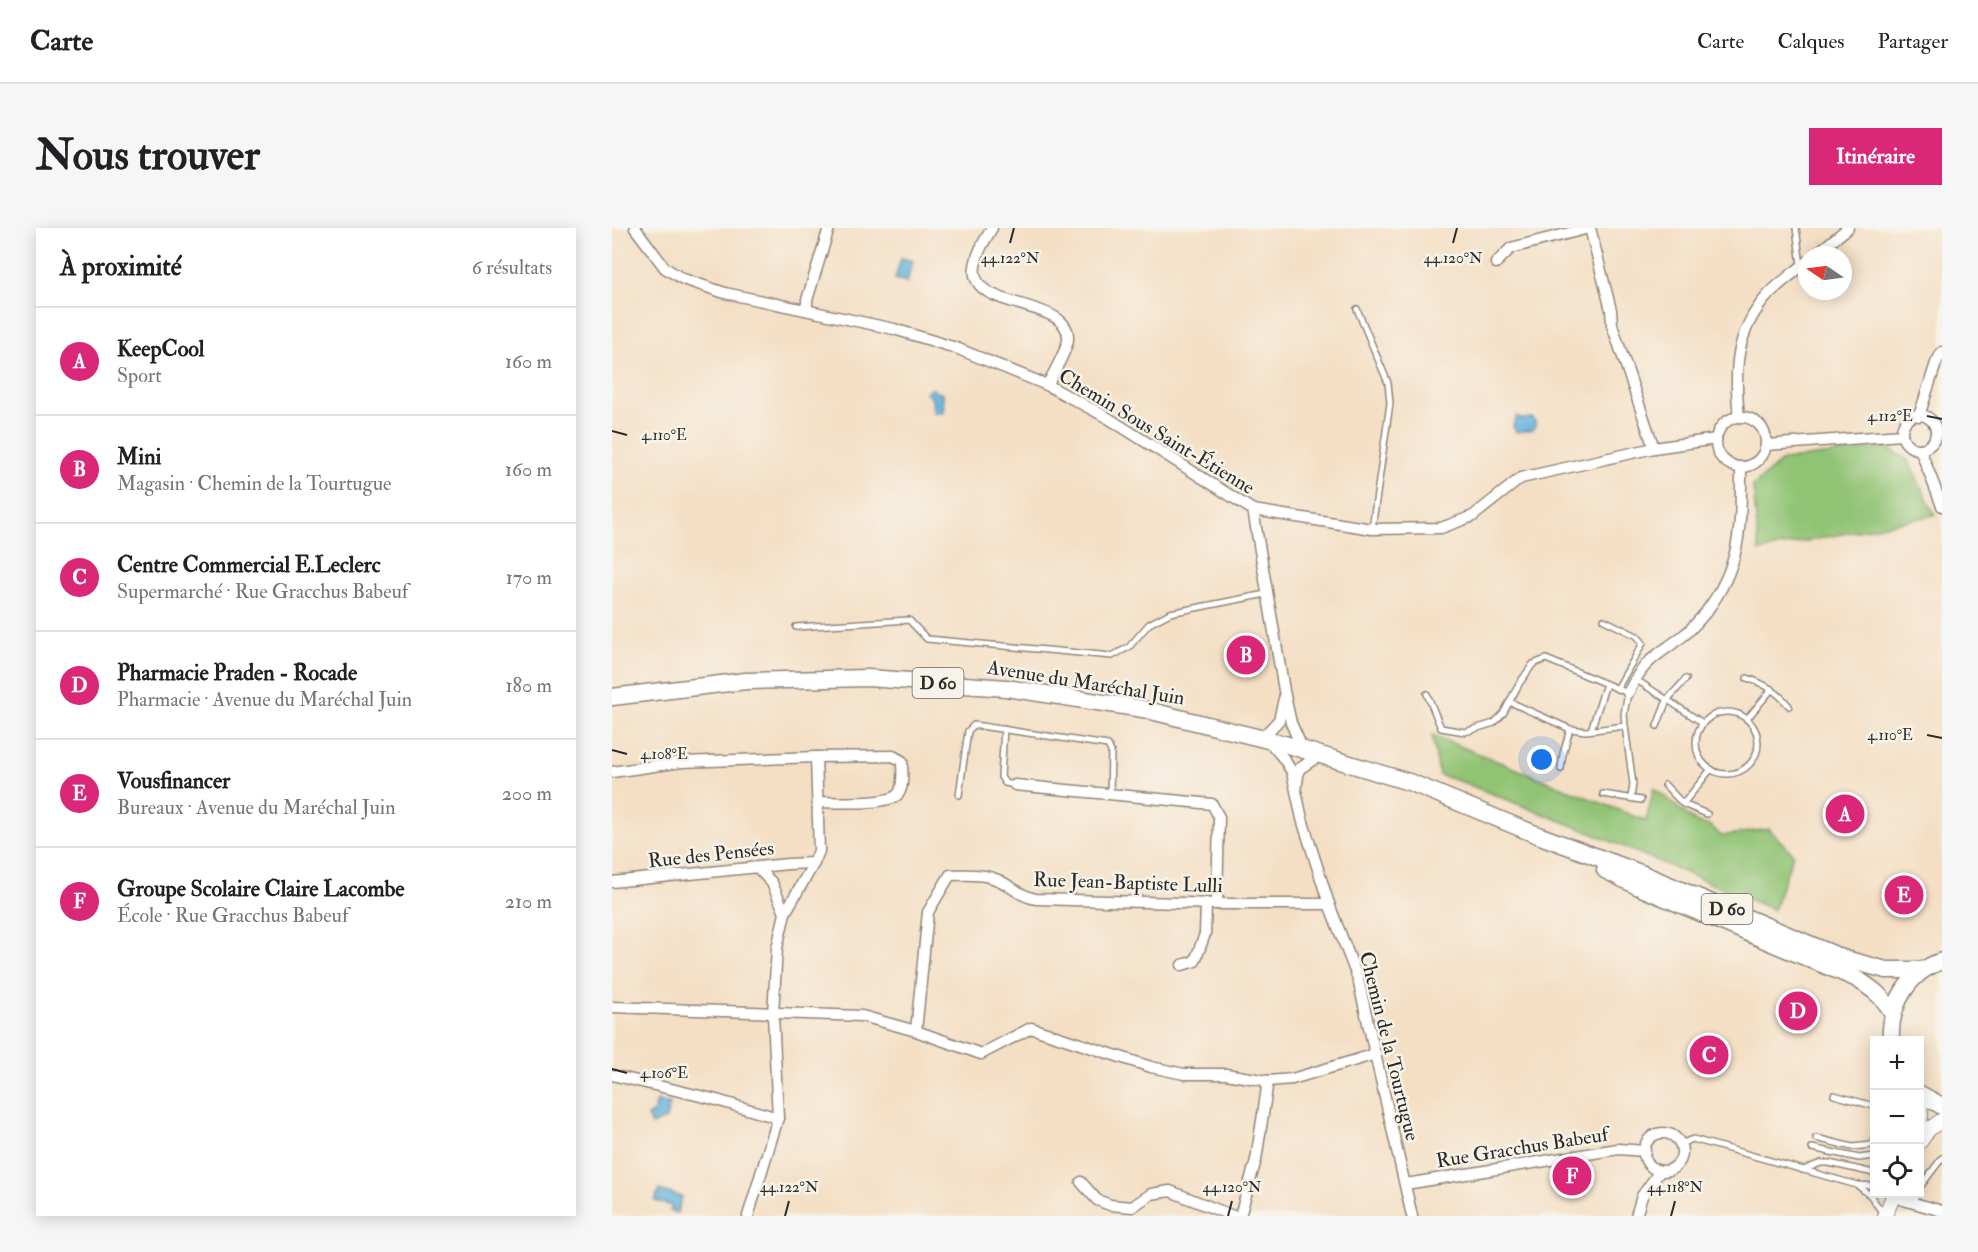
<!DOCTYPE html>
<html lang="fr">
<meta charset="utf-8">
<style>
:root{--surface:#fff;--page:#f6f6f6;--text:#202124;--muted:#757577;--line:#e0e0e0;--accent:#db2777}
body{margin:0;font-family:"IM FELL Double Pica",serif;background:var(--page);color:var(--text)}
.controls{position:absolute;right:18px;bottom:18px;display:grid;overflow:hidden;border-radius:0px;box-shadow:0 3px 15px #0003}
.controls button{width:54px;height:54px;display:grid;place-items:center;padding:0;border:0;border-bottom:2px solid var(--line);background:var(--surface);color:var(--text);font:30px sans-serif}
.compass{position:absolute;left:1186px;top:18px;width:54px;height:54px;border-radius:50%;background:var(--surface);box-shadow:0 3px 15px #0003;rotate:283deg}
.you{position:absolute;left:930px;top:532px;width:21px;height:21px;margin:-15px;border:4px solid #fff;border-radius:50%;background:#1a73e8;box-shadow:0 0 0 9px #1a73e833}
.badge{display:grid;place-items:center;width:39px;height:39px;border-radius:50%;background:var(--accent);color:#fff;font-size:20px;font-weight:700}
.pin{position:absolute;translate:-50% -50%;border:3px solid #fff;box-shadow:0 2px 6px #0006}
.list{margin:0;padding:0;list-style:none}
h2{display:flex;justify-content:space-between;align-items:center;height:78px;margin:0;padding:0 24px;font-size:26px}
h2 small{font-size:20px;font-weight:400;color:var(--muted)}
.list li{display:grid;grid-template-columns:39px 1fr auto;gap:18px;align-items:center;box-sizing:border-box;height:108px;padding:0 24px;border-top:2px solid var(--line)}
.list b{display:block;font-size:22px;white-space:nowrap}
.list p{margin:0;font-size:20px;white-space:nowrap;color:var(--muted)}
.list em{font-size:20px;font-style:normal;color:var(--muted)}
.icon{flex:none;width:33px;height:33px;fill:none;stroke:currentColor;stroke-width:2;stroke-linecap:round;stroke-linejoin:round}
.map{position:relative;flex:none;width:1330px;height:988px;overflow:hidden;border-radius:0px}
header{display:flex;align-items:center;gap:36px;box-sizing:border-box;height:84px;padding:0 30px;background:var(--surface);border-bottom:2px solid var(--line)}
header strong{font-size:28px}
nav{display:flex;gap:33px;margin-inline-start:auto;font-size:21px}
.intro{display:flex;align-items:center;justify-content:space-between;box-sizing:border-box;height:144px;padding:0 36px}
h1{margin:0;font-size:42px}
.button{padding:15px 27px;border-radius:0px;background:var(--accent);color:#fff;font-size:21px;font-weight:700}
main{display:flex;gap:36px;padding:0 36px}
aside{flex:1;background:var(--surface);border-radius:0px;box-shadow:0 3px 15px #0003}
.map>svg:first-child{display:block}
.green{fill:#90c373;stroke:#5e774f;stroke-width:1.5}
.water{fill:#60b1db;stroke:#466e83;stroke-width:1.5}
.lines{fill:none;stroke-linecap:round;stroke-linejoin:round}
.service-casing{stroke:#908578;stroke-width:8}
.minor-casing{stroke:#908578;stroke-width:13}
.tertiary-casing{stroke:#908578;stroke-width:16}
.primary-casing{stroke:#908578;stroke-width:19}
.service{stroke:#fff;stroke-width:5}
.minor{stroke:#fff;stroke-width:10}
.tertiary{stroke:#fff;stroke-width:14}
.primary{stroke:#fff;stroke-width:16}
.ticks{fill:none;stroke:#2b2b2b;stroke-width:2}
.labels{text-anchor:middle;stroke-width:5;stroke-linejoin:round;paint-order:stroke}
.shield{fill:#f7f3e8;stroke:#686764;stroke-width:1.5}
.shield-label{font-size:18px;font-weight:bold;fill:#2b2b2b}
.street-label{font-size:20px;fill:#2b2b2b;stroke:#f7f3e8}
.ticks-label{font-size:15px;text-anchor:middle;fill:#2b2b2b;stroke:#f7f3e8;stroke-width:5;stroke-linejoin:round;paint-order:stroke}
</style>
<header>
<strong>Carte</strong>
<nav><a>Carte</a><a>Calques</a><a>Partager</a></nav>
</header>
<div class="intro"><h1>Nous trouver</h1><a class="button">Itinéraire</a></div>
<main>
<aside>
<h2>À proximité<small>6 résultats</small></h2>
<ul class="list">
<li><span class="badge">A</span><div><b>KeepCool</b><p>Sport</p></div><em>160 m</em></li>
<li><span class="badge">B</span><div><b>Mini</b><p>Magasin · Chemin de la Tourtugue</p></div><em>160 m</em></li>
<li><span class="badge">C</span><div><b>Centre Commercial E.Leclerc</b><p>Supermarché · Rue Gracchus Babeuf</p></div><em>170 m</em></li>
<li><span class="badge">D</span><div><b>Pharmacie Praden - Rocade</b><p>Pharmacie · Avenue du Maréchal Juin</p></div><em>180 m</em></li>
<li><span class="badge">E</span><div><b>Vousfinancer</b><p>Bureaux · Avenue du Maréchal Juin</p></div><em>200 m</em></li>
<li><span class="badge">F</span><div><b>Groupe Scolaire Claire Lacombe</b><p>École · Rue Gracchus Babeuf</p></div><em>210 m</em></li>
</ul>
</aside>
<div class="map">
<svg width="1330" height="988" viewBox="0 0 1330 988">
<rect width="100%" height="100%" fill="#f7f3e8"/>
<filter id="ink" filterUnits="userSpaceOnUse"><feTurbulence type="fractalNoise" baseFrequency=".0167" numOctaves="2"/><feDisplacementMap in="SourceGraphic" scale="12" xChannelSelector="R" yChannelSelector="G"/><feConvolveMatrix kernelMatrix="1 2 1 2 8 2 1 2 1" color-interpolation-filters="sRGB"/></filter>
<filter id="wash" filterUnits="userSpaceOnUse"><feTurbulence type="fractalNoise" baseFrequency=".008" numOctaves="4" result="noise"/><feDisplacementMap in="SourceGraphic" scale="24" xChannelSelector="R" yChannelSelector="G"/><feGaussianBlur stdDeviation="1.35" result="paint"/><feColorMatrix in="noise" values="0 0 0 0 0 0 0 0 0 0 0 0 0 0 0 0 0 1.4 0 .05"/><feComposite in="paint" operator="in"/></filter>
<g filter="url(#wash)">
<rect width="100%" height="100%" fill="#f4dfc5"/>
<g class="green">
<polygon points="1274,219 1296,232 1323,287 1147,323 1141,258 1171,232"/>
<polygon points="820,507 1034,593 1042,560 1085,595 1099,598 1109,608 1157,601 1181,626 1162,682 967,600 850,554 827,547"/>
</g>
<g class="water">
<polygon points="289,30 301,33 295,54 283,51"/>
<polygon points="319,160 326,165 331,165 332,185 321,185 320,171 314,164"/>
<polygon points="905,188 909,191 920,190 923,193 923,199 920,202 904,204 901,198"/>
<polygon points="45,873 58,876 54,891 39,897 35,888 42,884"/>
<polygon points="47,962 70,969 65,985 58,983 60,978 43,973"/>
</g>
</g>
<g filter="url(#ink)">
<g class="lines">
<defs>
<g id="service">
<polyline points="1184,0 1189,37"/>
<polyline points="745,81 776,155 778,175 760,301"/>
<polyline points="992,392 1025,408 1031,415 1005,461"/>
<polyline points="184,399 297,392 315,411 500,428 517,419 537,396 558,385 654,366"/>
<path d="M1135,450C1153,456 1165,463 1177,478"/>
<polyline points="1023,451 1091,495"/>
<polyline points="815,466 829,500 853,504 882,495 891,486 907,456 921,436 934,431 1016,465 1012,486 1013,498 974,503 958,501 898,474"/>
<circle cx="1115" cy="515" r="31"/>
<polyline points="1135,491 1160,461"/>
<polyline points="1013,498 1021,556 1019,570"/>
<polyline points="1045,498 1055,472 1074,451"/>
<polyline points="392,501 389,549 393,555 403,557"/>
<polyline points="979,502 994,456"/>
<polyline points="949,541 951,526 958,501"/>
<polyline points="1053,557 1071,576 1095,586"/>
<polyline points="991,566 1029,572"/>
<polyline points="347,567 356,503 362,497 496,517 499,524 498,567"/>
<polyline points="1071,576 1099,541"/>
<polyline points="1222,867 1262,878"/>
<polyline points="1204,910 1240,919 1260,917 1262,909"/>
<polyline points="1068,916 1081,911 1245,957"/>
<polyline points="1200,920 1247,930 1262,928"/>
<polyline points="1191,942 1209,935 1217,935 1262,945"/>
<polyline points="1262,958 1245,957 1258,967 1272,987"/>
<polyline points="1308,959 1330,930"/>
<polyline points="1302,975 1305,966"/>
</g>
<g id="minor">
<polyline points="23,0 53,40 71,51 113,65 282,101 344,120 435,157 496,190 641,282 760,301 829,300 861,288 909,250 1042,220 1104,211"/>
<path d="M380,0C373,12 365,24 363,38C355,84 459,69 456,111C456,119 440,149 435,157"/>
<polyline points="978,0 999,82 1000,97 1042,220"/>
<polyline points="1203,27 1236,0"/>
<polyline points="884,35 899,20 977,0"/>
<polyline points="195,82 195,72 217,0"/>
<circle cx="1307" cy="204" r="17"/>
<polyline points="1307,188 1324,135 1330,124"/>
<circle cx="1129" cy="214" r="25"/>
<path d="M1127,189C1122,142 1123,104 1156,67C1167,55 1182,45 1195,34"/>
<polyline points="1154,217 1290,207"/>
<polyline points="1308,221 1330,278"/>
<polyline points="641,282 673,468 679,495 691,522"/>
<path d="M1016,465C1034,429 1043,430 1072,407C1080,401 1087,392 1094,384C1130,337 1129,297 1129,240"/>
<polyline points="649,511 667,492 672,471"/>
<polyline points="657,513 672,531 680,544 690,591 717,676 746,751 800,988"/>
<polyline points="0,544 70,534 204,529"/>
<polyline points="685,555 687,541 708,527"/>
<polyline points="403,557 600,576 607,589 605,676"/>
<polyline points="146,640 160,655 173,685"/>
<polyline points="0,654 176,636 202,635"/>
<polyline points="570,737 583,733 593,706 594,675"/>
<polyline points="0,779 250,788 304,803 369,826 419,800 539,839 572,846 614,846 656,853"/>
<path d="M304,803L316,684L338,647C353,647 371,645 386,652C400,658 409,669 424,671L605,676H717"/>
<polyline points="0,847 101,871 166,890"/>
<circle cx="1051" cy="924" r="19"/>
<polyline points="469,954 485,972 498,977 520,979 539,966 558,963 621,988"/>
<polyline points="794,956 1006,921 1033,923"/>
<polyline points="1281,969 1330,983"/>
<path d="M136,988L166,890L161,786L165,720L173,685L202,635L207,623L204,529L281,528L290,533C290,542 292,557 287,565C279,578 221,574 205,574"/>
<polyline points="628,988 644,932 656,853 680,851 764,826"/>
<polyline points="1024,988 1030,968 1048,943"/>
</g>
<g id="tertiary">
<polyline points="1308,874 1309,888 1308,893"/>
<polyline points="1308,914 1317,901 1330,892"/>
<polyline points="1273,988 1282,966"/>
</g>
<g id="primary">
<polyline points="0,469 134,453 256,450 394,460 531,481 676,517 800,555 923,606 1031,646 1233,731 1274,742 1311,742"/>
<path d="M993,642L1027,659L1243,750C1258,759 1274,770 1281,787"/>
<path d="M1279,812C1277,778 1296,744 1330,733"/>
<polyline points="1308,866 1330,878"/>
</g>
</defs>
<use href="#service" class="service-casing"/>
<use href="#minor" class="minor-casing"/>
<use href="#tertiary" class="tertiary-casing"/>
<use href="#primary" class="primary-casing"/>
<use href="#service" class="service"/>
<use href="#minor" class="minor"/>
<use href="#tertiary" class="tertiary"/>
<use href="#primary" class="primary"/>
</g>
</g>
<path class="ticks" d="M398,15L402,0M841,15L845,0M1315,188L1330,191M0,203L15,207M1315,507L1330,510M0,522L15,526M0,841L15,845M173,988L177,973M616,988L620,973M1059,988L1063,973"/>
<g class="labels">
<g class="shield">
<rect x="300.5" y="440" width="51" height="30" rx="4.5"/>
<rect x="1089.5" y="666" width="51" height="30" rx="4.5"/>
</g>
<g class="shield-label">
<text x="326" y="461">D 60</text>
<text x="1115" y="687">D 60</text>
</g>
<g class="street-label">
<text transform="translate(545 203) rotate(31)" y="7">Chemin Sous Saint-Étienne</text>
<text transform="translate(474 454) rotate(9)" y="7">Avenue du Maréchal Juin</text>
<text transform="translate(99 626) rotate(-6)" y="7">Rue des Pensées</text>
<text transform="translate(516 654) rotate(2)" y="7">Rue Jean-Baptiste Lulli</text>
<text transform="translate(778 818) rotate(76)" y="7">Chemin de la Tourtugue</text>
<text transform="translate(910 919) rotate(-9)" y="7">Rue Gracchus Babeuf</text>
</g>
</g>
<g class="ticks-label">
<text x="398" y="35">44.122°N</text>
<text x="841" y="35">44.120°N</text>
<text x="1278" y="193">4.112°E</text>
<text x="52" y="212">4.110°E</text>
<text x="1278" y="512">4.110°E</text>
<text x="52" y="531">4.108°E</text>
<text x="52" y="850">4.106°E</text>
<text x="177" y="964">44.122°N</text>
<text x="620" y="964">44.120°N</text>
<text x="1063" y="964">44.118°N</text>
</g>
</svg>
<div class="controls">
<button>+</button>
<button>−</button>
<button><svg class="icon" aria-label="locate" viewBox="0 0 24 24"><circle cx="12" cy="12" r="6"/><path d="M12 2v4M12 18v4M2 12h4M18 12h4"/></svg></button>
</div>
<svg class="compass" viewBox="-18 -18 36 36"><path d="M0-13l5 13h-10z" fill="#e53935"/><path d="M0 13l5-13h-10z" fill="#757577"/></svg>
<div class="you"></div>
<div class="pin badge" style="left:1233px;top:586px">A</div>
<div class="pin badge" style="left:634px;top:427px">B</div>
<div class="pin badge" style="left:1097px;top:827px">C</div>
<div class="pin badge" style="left:1186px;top:783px">D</div>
<div class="pin badge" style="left:1292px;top:667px">E</div>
<div class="pin badge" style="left:960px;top:948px">F</div>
</div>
</main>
